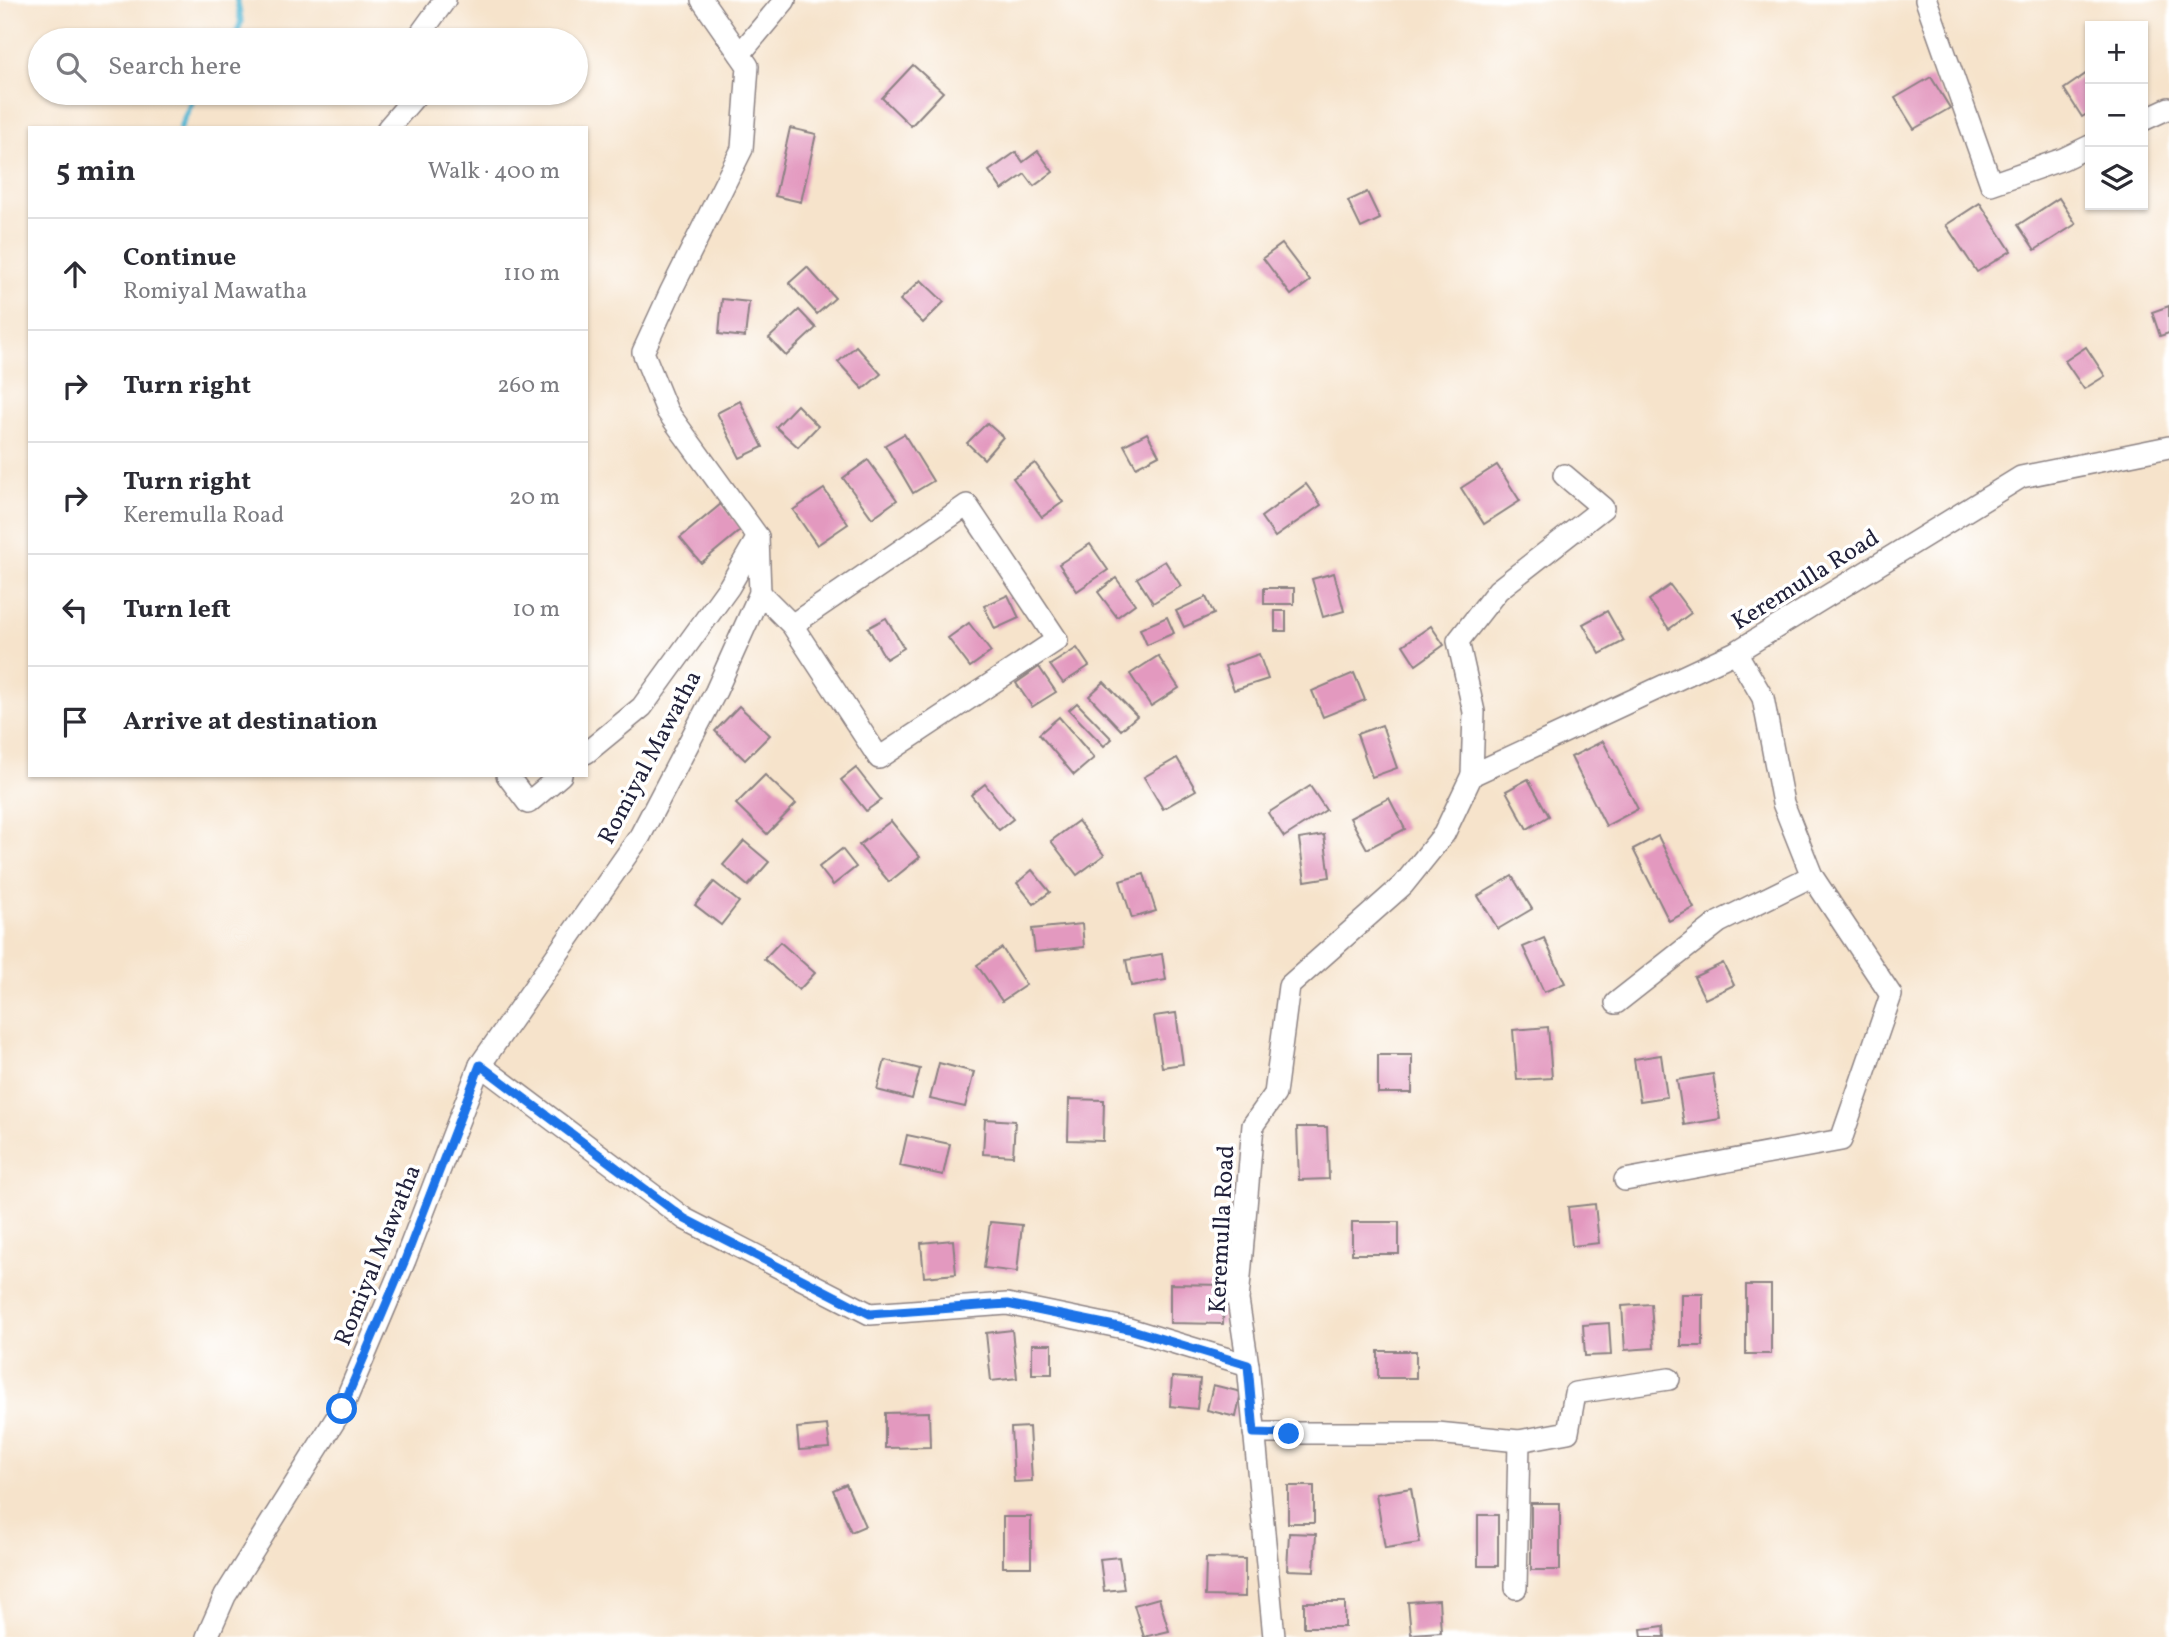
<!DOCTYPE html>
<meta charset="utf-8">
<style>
:root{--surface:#fff;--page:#f7f7f7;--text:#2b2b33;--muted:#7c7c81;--line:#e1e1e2}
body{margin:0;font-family:Vollkorn,serif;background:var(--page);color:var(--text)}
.controls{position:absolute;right:21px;top:21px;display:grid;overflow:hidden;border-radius:0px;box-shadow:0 2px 5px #0004}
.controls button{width:63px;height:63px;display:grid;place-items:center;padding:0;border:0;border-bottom:2px solid var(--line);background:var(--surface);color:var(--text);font:35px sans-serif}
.stop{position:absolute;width:21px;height:21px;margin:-16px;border:5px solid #1a73e8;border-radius:50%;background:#fff}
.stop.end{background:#1a73e8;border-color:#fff;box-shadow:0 2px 7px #0008}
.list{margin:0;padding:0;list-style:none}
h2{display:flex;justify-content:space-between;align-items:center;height:91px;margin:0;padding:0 28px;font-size:30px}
h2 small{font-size:23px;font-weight:400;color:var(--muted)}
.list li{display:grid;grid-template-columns:46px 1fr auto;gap:21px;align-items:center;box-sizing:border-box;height:112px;padding:0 28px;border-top:2px solid var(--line)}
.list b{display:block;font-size:26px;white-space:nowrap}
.list p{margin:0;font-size:23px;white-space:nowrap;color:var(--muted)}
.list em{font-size:23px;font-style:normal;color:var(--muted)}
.icon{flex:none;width:38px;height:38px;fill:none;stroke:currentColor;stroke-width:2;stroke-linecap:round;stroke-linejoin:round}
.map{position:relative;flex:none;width:2169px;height:1637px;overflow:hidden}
.search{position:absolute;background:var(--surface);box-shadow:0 2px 5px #0004;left:28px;top:28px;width:560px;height:77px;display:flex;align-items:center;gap:18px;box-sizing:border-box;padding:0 24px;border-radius:38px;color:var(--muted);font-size:26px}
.panel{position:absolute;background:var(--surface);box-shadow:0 2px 5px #0004;left:28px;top:126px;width:560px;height:651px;border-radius:0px}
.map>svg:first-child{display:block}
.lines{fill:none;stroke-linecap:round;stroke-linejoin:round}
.stream{stroke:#54b7d3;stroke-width:6}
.building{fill:#e399bf}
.street-casing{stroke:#8c8283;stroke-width:24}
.street{stroke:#fff;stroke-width:21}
.route{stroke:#1a73e8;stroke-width:9}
.labels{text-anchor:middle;stroke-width:7;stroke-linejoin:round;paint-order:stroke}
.street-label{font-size:24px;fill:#22223b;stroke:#fff}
</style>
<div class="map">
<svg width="2169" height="1637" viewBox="0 0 2169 1637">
<rect width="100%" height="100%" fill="#fff"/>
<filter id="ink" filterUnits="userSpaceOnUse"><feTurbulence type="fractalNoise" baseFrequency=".0143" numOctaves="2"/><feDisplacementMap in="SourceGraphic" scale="14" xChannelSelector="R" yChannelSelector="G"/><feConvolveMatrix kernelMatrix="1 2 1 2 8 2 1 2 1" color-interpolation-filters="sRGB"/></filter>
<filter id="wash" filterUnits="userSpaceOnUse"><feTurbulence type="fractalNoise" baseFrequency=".00686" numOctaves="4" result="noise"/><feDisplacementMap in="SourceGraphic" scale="28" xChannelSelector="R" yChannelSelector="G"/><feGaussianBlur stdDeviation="1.57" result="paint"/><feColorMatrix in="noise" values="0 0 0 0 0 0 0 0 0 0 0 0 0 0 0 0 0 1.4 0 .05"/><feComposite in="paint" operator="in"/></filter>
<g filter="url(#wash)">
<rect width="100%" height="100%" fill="#f6e3cb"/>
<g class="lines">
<g class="stream">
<polyline points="234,40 241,22 237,0"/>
<polyline points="180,128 196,93"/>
</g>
</g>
<g id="blocks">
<g class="building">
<polygon points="913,65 943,92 911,126 882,98"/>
<polygon points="2090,71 2090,112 2082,117 2064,89"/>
<polygon points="1931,77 1950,108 1914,129 1895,98"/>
<polygon points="790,128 816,134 801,202 775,196"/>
<polygon points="1038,151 1053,172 1034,186 1025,174 1002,190 989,171 1016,152 1023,162"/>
<polygon points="1367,192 1380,219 1361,228 1348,201"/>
<polygon points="2059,198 2076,224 2035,250 2018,225"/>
<polygon points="1980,203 2011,251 1977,272 1946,225"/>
<polygon points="1282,244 1310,281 1291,295 1263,258"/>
<polygon points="807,267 835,298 817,314 789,283"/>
<polygon points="921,280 944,302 923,323 900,300"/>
<polygon points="722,299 749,302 745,337 719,334"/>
<polygon points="2169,306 2169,333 2160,336 2152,312"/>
<polygon points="799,310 816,328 786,356 769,338"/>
<polygon points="856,346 881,374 863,389 838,362"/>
<polygon points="2086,347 2105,376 2084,389 2065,361"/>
<polygon points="740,401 763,447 740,458 717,413"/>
<polygon points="797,405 818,426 798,447 776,427"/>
<polygon points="987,423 1003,437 984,459 967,443"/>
<polygon points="1147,433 1159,455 1136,467 1124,445"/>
<polygon points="904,434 933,481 913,493 885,445"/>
<polygon points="868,460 897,500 872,518 843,478"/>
<polygon points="1035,463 1063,502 1042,517 1013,478"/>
<polygon points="1497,465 1520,501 1484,524 1461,488"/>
<polygon points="1306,484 1321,505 1275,537 1261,517"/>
<polygon points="824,489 848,524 817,545 793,510"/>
<polygon points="721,504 742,529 701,563 680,538"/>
<polygon points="1090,544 1108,570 1077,591 1059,564"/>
<polygon points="1165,561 1181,586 1153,603 1137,578"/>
<polygon points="1334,573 1344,611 1323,617 1312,579"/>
<polygon points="1116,578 1135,604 1117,617 1098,592"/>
<polygon points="1670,585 1691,613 1669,629 1649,600"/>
<rect x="1264" y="588" width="30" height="16"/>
<polygon points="1008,595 1019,618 995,629 984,606"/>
<polygon points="1206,597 1214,614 1184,627 1176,611"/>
<rect x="1275" y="611" width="11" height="20"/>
<polygon points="1607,611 1624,641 1600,654 1583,624"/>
<polygon points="1167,617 1174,633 1147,645 1140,629"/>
<polygon points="886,618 904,648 886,659 868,628"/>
<polygon points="969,623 991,652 970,667 948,638"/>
<polygon points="1431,626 1444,645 1416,665 1403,645"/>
<polygon points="1077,648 1089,666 1063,683 1050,665"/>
<polygon points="1259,654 1268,679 1234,690 1225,666"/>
<polygon points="1158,656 1179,688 1151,706 1130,674"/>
<polygon points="1039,667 1056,692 1032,707 1016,683"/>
<polygon points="1354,673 1365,700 1323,717 1312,691"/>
<polygon points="1104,682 1137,716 1121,730 1089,696"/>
<polygon points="1077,703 1112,739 1104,746 1069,710"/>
<polygon points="739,706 770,735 745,760 715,731"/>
<polygon points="1059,717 1094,758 1074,775 1039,734"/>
<polygon points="1382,725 1397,768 1372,777 1357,734"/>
<polygon points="1603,741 1638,809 1606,826 1571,757"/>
<polygon points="1177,758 1196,790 1163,809 1144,777"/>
<polygon points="856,768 881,800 866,811 841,780"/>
<polygon points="765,775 796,804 767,834 736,804"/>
<polygon points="1528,779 1549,816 1527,829 1506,791"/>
<polygon points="985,784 1013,819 999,830 971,795"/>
<polygon points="1310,786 1326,810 1284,837 1268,813"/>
<polygon points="1389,798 1405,829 1367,849 1350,818"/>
<polygon points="891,821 920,857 889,882 859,845"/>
<polygon points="1078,821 1104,855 1077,875 1051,841"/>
<polygon points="1324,835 1330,877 1305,881 1299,839"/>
<polygon points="1658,836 1694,908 1669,921 1633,849"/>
<polygon points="744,841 769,862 748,886 723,865"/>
<polygon points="842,849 856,867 833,885 819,867"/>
<polygon points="1032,870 1050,892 1034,904 1017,883"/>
<polygon points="1144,874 1156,911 1132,918 1120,881"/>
<polygon points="1512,876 1532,909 1498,929 1478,896"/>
<polygon points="714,882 739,902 721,925 695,905"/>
<polygon points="1082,924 1084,947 1035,952 1032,929"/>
<polygon points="1544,938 1565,983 1544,992 1523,947"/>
<polygon points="780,942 815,973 799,990 764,959"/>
<polygon points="1002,948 1026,985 1002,1001 977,965"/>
<polygon points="1162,954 1166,980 1131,986 1126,960"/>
<polygon points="1723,963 1734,985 1705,999 1694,977"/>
<polygon points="1176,1013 1183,1064 1162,1067 1154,1016"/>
<polygon points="1548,1027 1552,1078 1517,1080 1513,1030"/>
<rect x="1378" y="1055" width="34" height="38"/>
<polygon points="1661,1055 1667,1097 1640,1101 1634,1059"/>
<polygon points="885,1060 920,1069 912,1099 877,1090"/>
<polygon points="939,1063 974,1072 965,1107 930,1099"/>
<polygon points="1713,1074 1720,1119 1684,1125 1677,1080"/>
<polygon points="1069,1099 1104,1100 1103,1141 1068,1140"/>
<polygon points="985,1119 1015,1121 1013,1156 983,1154"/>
<polygon points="1297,1127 1327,1127 1329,1179 1299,1180"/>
<polygon points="907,1135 950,1144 943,1175 900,1166"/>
<polygon points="1595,1204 1599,1243 1572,1246 1568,1207"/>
<polygon points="990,1222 1022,1225 1017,1272 984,1268"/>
<rect x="1352" y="1222" width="47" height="32"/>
<polygon points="953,1240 956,1274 924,1277 921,1243"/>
<polygon points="1170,1284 1224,1285 1223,1324 1170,1323"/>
<rect x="1746" y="1285" width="25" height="69"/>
<rect x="1681" y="1294" width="22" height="52"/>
<polygon points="1651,1304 1654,1348 1625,1350 1622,1306"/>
<polygon points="1609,1323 1611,1355 1585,1356 1583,1325"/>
<polygon points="1012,1330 1017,1378 991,1381 986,1333"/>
<rect x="1032" y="1344" width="20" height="30"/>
<rect x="1378" y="1351" width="38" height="27"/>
<polygon points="1172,1377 1200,1379 1197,1409 1170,1406"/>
<polygon points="1213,1385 1241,1392 1236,1417 1207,1410"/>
<polygon points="929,1412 930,1447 885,1448 885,1413"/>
<polygon points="827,1425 830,1448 799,1450 797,1428"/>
<polygon points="1029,1427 1032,1481 1014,1482 1011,1428"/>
<polygon points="846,1484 865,1526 851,1532 833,1490"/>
<rect x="1288" y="1486" width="26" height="37"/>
<polygon points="1411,1488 1420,1543 1385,1548 1376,1494"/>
<rect x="1531" y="1503" width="29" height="67"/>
<rect x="1478" y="1515" width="20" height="51"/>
<rect x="1003" y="1517" width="28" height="50"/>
<polygon points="1289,1533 1316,1534 1314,1571 1287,1570"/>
<polygon points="1119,1557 1124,1589 1104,1591 1100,1559"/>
<polygon points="1206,1558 1245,1559 1245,1597 1205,1596"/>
<polygon points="1159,1598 1169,1631 1144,1637 1134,1605"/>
<polygon points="1439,1600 1441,1632 1411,1634 1408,1602"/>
<rect x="1304" y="1602" width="41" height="25"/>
<polygon points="1664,1626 1665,1637 1642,1637 1641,1629"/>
</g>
</g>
</g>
<g filter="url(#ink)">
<use href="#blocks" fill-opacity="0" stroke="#8c8283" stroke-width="2"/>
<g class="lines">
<defs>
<g id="street">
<polyline points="1926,0 1991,184 2063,159 2090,146"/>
<polyline points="416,40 445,0"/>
<polyline points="740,54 785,0"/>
<polyline points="2143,120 2169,108"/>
<polyline points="388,128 418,93"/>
<polyline points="1564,475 1603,508 1498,590 1458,641 1474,712 1472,775 1736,652 2021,477 2169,447"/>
<polyline points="760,593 792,625 967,505 1057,640 879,758 792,625"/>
<polyline points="586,753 642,707 729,587 758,537"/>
<polyline points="507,775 528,803 561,775"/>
<polyline points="1616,1003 1719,922 1812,876 1783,803 1763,698 1736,652"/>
<polyline points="480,1065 685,1219 870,1314 1007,1304 1129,1329 1248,1365"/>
<polyline points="1625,1180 1841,1140 1891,995 1812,876"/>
<polyline points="1254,1433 1437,1433 1519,1441 1568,1432 1575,1393 1669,1379"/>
<polyline points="1516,1588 1519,1441"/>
<polyline points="207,1637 225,1596 342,1409 405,1260 480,1065 640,836 716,691 760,593 758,537 667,411 643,352 671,291 742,149 748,66 702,0"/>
<polyline points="1274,1637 1248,1365 1238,1300 1253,1125 1275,1094 1289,986 1403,885 1444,834 1472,775"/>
</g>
</defs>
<use href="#street" class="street-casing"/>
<use href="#street" class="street"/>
</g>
</g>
<g class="lines" filter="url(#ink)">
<polyline class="route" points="342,1409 405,1260 480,1065 685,1219 870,1314 1007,1304 1129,1329 1248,1365 1254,1433 1289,1434"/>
</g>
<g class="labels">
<g class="street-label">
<text transform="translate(1805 579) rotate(-32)" y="8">Keremulla Road</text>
<text transform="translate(649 757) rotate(-62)" y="8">Romiyal Mawatha</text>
<text transform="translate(1221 1229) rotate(-87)" y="8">Keremulla Road</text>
<text transform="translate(377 1255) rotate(-68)" y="8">Romiyal Mawatha</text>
</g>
</g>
</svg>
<div class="controls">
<button>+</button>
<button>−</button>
<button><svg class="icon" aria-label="layers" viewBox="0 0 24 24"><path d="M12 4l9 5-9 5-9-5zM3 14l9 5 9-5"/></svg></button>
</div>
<div class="stop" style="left:342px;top:1409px"></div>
<div class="stop end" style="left:1289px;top:1434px"></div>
<div class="search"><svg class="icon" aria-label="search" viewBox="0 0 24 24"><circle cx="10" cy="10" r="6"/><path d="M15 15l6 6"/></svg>Search here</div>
<section class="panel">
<h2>5 min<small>Walk · 400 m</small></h2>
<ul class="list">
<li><svg class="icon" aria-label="ahead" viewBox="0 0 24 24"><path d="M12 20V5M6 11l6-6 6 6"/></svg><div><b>Continue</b><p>Romiyal Mawatha</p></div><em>110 m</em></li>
<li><svg class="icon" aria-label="right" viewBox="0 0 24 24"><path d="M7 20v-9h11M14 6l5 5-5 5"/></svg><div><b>Turn right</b></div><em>260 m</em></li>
<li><svg class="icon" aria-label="right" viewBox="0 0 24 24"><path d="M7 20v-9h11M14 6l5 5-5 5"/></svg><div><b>Turn right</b><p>Keremulla Road</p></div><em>20 m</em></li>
<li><svg class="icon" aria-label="left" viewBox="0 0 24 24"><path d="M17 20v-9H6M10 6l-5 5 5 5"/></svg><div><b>Turn left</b></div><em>10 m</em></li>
<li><svg class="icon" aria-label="arrive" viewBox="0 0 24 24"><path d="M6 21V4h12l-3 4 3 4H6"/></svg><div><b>Arrive at destination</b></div></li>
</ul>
</section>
</div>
